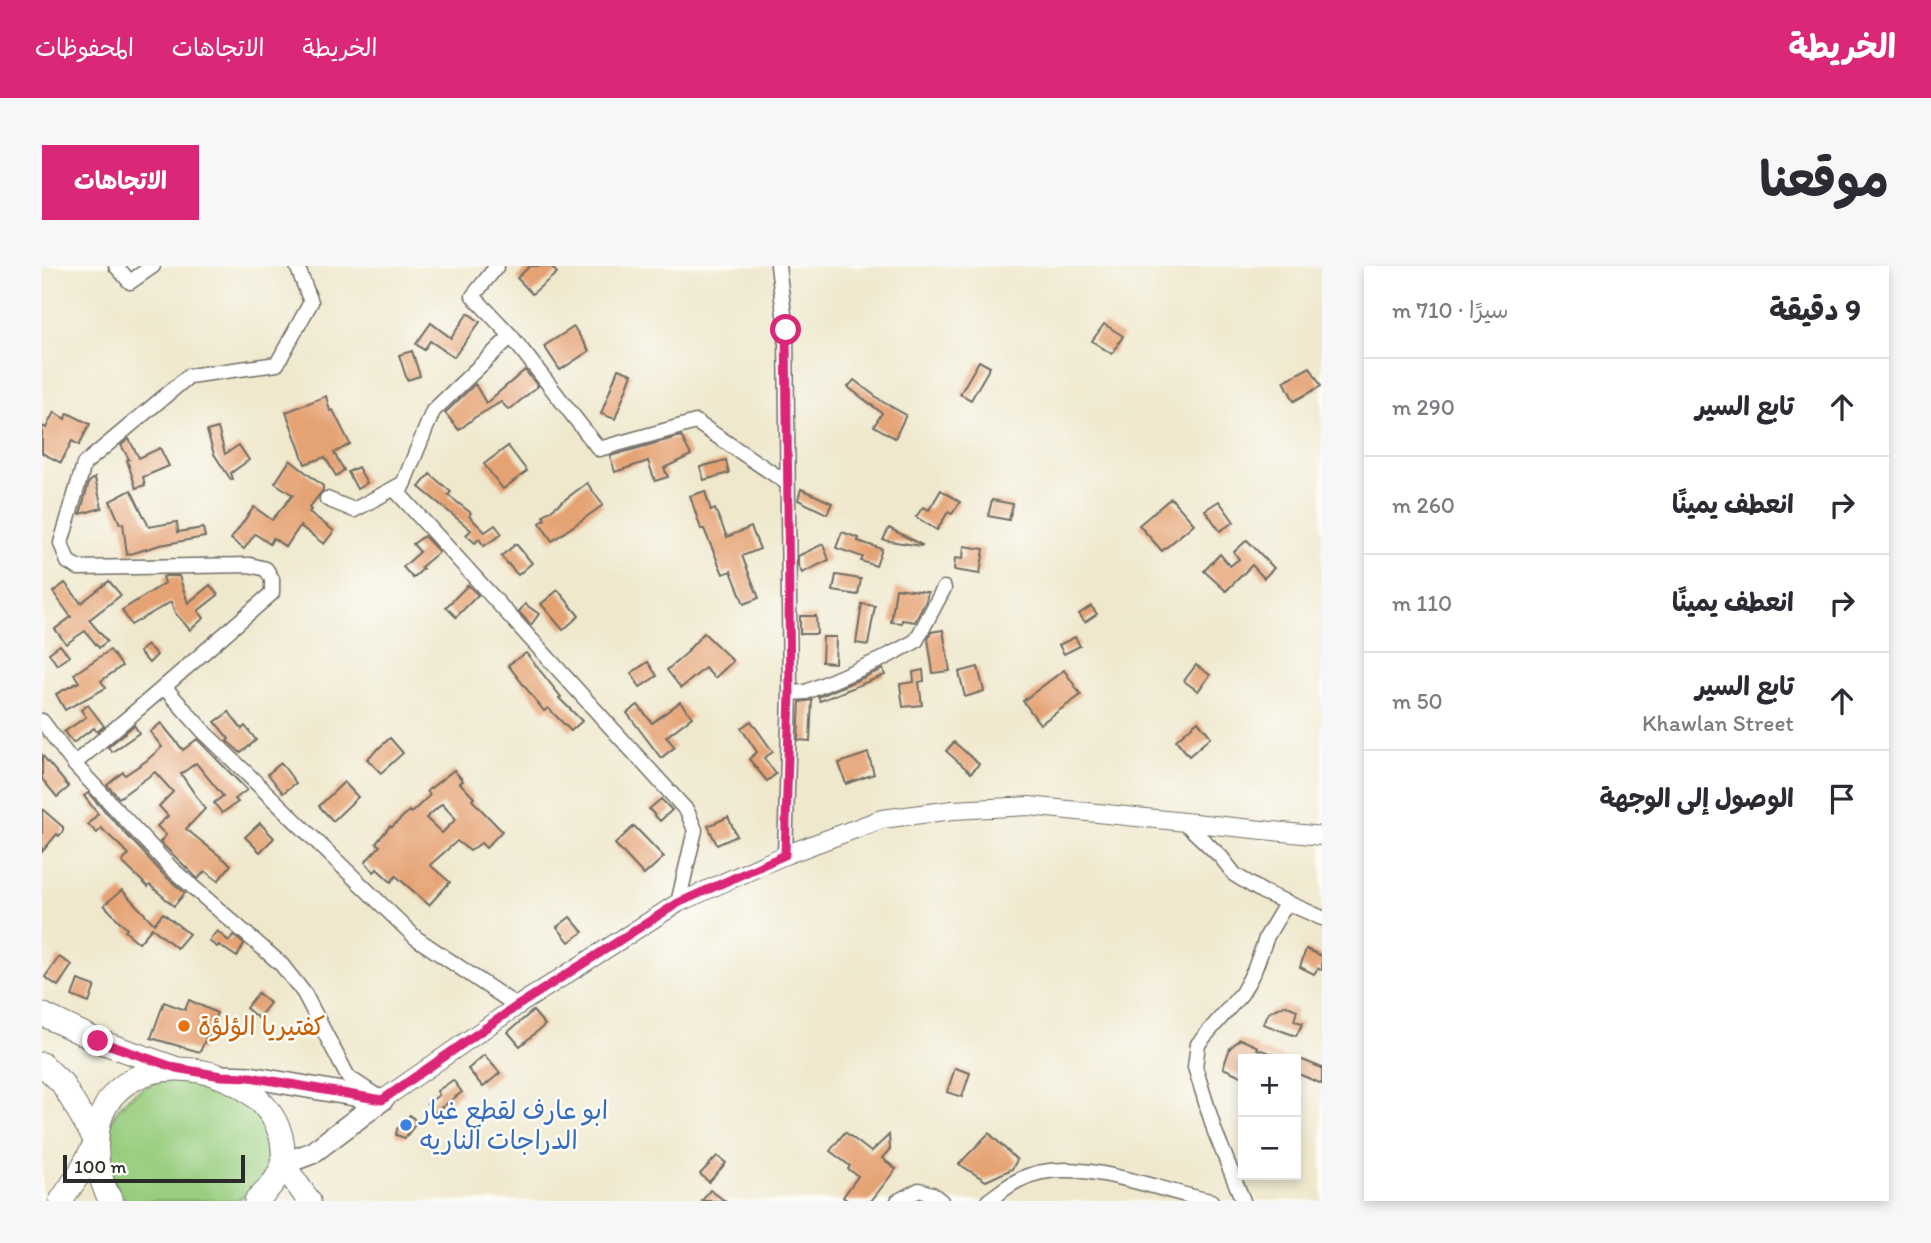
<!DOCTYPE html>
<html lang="ar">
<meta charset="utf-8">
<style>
:root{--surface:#fff;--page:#f7f7f7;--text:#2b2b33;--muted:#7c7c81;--line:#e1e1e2;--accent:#db2777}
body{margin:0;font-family:Itim,"Playpen Sans Arabic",sans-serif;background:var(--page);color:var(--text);direction:rtl}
.controls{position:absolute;right:21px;bottom:21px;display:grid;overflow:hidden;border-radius:0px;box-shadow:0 4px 10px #0003}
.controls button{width:63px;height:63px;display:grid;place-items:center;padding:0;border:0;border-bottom:2px solid var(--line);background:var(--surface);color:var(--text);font:35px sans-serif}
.scale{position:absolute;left:21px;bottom:18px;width:182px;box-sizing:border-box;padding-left:7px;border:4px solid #2b2b2b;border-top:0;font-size:19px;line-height:24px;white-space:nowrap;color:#2b2b2b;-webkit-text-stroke:5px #fdfcf7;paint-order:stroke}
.stop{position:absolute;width:21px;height:21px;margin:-16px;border:5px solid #db2777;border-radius:50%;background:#fff}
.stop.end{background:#db2777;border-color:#fff;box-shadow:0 2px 7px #0008}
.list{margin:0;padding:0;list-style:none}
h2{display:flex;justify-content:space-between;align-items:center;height:91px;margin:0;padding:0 28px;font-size:30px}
h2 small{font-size:23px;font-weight:400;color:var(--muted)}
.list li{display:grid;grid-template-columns:46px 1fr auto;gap:21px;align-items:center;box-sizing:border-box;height:98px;padding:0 28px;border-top:2px solid var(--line)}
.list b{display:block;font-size:26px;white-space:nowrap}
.list p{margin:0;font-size:23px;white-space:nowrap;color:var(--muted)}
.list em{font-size:23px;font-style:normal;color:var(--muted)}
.icon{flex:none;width:38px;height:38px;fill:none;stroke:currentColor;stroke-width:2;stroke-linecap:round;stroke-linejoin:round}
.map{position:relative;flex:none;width:1280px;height:935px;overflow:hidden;direction:ltr;border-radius:0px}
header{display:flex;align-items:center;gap:42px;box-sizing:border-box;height:98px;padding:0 35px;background:var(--accent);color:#fff}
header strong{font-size:33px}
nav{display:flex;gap:38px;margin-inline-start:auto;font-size:24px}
.intro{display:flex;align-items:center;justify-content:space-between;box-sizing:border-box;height:168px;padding:0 42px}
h1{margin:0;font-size:49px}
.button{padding:18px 32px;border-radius:0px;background:var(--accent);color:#fff;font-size:24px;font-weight:700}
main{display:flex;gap:42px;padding:0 42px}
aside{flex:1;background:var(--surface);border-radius:0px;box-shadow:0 4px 10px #0003}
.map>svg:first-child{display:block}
.green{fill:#99ce80;stroke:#627c56;stroke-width:2}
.building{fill:#e5a273;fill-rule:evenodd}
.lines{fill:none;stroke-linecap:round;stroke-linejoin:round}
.minor-casing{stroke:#706d64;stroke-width:17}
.tertiary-casing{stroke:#706d64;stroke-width:20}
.secondary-casing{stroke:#706d64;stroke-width:24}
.primary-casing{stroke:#706d64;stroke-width:25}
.minor{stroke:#fff;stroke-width:14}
.tertiary{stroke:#fff;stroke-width:18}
.secondary{stroke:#fff;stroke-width:21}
.primary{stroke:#fff;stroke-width:23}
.route{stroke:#db2777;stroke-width:9}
.food-dot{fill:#e8710a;stroke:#fdfcf7;stroke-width:2.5}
.shop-dot{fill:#3f7fe0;stroke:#fdfcf7;stroke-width:2.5}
.labels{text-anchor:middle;stroke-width:5;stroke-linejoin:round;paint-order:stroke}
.food-label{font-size:26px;fill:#c56008;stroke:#fdfcf7;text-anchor:start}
.shop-label{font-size:26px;fill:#366cbe;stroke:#fdfcf7;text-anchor:start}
</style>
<header>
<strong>الخريطة</strong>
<nav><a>الخريطة</a><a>الاتجاهات</a><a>المحفوظات</a></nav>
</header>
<div class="intro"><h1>موقعنا</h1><a class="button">الاتجاهات</a></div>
<main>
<aside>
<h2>9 دقيقة<small>سيرًا · 710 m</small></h2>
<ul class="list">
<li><svg class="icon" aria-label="ahead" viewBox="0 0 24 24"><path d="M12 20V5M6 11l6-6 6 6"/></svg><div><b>تابع السير</b></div><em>290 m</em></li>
<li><svg class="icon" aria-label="right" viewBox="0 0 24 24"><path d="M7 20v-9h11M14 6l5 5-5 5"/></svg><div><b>انعطف يمينًا</b></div><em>260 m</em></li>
<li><svg class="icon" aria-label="right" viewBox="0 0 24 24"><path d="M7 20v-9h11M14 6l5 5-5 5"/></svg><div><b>انعطف يمينًا</b></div><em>110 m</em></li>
<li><svg class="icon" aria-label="ahead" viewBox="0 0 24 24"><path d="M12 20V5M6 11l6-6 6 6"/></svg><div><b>تابع السير</b><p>Khawlan Street</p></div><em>50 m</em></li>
<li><svg class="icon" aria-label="arrive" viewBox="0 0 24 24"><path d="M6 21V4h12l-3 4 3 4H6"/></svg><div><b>الوصول إلى الوجهة</b></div></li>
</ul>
</aside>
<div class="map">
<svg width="1280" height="935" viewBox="0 0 1280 935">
<rect width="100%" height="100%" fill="#fdfcf7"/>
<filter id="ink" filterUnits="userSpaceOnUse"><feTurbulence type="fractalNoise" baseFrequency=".0143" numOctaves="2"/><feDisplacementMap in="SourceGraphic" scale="14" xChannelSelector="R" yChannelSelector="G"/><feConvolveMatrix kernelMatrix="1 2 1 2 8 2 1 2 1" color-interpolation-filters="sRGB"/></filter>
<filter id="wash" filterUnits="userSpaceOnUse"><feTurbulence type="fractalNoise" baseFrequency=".00686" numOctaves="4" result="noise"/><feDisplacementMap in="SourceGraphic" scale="28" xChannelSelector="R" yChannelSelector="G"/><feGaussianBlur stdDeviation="1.57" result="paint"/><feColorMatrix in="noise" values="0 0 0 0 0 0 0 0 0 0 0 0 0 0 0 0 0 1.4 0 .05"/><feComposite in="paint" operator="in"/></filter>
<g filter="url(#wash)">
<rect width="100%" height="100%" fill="#efe8cd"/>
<path class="green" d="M119,814C131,815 145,813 157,816C217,833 263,892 194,935H84C48,887 60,834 119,814Z"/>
<g id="blocks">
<g class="building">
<polygon points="488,0 509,0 515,7 490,28 475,12"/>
<polygon points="426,47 438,56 412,91 388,75 382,84 374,78 389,57 409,72"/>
<polygon points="1062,58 1081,70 1070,88 1050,75"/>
<polygon points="532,61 547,85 518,104 502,80"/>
<polygon points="370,85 378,110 365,114 357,89"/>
<polygon points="937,95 948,101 929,134 918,128"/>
<polygon points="1268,101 1279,120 1252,135 1242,115"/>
<polygon points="576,103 590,108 573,153 559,148"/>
<polygon points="483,104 496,120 467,144 459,136 432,152 417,164 403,147 433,118 444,137"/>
<polygon points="812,114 841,136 864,149 853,172 832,160 840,147 806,121"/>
<polygon points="284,130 288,145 291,144 308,178 292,187 302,204 294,210 283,191 263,198 244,146"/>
<polygon points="12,146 23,153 26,147 48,158 37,179 30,175 19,197 0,187 0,160 4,162"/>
<polygon points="176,162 183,188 197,179 207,194 189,207 191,213 189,214 172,188 165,165"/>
<polygon points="639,170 649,189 622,202 626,211 613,215 606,195 573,206 568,190"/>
<polygon points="87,173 97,192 118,182 127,200 101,211 103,219 94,222 85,194 87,193 79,179"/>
<polygon points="466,180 485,205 461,223 442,198"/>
<polygon points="248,194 281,220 281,224 267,242 269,244 267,246 292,265 282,278 258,260 244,281 231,272 228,278 213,268 202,283 189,273 212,241 230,254 251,229 233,217"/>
<polygon points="684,194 687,207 662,214 658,201"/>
<polygon points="316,201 325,217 315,223 306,206"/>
<polygon points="388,208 409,226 406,229 429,247 427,250 443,266 453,259 460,268 442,280 437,273 433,277 424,269 429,264 377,221"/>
<polygon points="53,212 60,242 38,248 47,216"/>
<polygon points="545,217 561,239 510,275 498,257 503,253 501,250"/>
<polygon points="759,223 790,237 785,248 756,234"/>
<polygon points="89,224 107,261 135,256 136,266 161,262 163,271 118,279 85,289 81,257 78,258 68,235"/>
<polygon points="899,224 918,236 910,248 906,246 895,264 874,251 881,241 887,244"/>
<polygon points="663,225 669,245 673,243 685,271 709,261 718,283 700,290 717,332 702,338 689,305 681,308 662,263 659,263 648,230"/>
<polygon points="1129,232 1152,258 1120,285 1097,259"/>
<polygon points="950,234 971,238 967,254 946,250"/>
<polygon points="1177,235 1192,256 1178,265 1163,244"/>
<polygon points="847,262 880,279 879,280 841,274"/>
<polygon points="800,266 817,272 816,275 840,283 834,300 819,295 821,291 794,282"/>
<polygon points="382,270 397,286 379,301 381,303 371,312 361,301 378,286 371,278"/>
<polygon points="1205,274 1232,302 1222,312 1210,299 1184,325 1162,305 1178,288 1188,300 1197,293 1192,286"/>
<polygon points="474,278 490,297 476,309 459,290"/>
<polygon points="781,278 787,294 760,307 756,299 756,290"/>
<polygon points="922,280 942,283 938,308 912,304 913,292 921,293"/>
<polygon points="794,309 819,313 816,329 791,325"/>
<polygon points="124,310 137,310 146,337 168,319 176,329 156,345 162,352 148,364 133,347 129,336 89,359 80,344 123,317 121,311"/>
<polygon points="67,315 79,329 47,354 65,375 57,382 43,365 24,378 13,363 29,351 11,326 23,317 39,337"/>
<polygon points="426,319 436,329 414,351 404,341"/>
<polygon points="854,322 886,326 884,335 873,356 860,354 860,357 849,356"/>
<polygon points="516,324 537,350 521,364 499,338"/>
<polygon points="483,338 497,348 489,359 477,346"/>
<polygon points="820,338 833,340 826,379 814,377"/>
<polygon points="1049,340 1055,348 1043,356 1037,348"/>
<polygon points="758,350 774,350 775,368 758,368"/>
<polygon points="901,364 908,405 891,407 886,373 889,366"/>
<polygon points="662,367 691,395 673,412 663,402 639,422 625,404 647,385 646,384"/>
<polygon points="781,371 794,371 793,397 780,396"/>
<polygon points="1033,371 1038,380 1022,388 1017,379"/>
<polygon points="18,379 27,390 15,399 7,387"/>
<polygon points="105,379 115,389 107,397 97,386"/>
<polygon points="68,384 80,400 59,415 64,422 23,444 14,428 37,416 32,408"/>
<polygon points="484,387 519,431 517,432 540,455 529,465 506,442 502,445 466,399"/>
<polygon points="606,396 615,410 598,421 589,407"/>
<polygon points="1154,399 1168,409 1156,425 1142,415"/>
<polygon points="936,401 942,425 923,431 917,406"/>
<polygon points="841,403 843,409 778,435 776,431"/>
<polygon points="881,404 882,415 877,416 880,439 861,441 858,418 872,416 871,406"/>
<polygon points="1022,404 1039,429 998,458 981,435"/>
<polygon points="770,434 768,475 756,474 758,436"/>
<polygon points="638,436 650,451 624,471 633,481 619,492 585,447 596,439 610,457"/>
<polygon points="46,439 62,460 55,466 52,462 31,477 22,466 44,451 39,444"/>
<polygon points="187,446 200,463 203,460 214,474 199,487 185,475 187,473 173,456"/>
<polygon points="709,455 731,486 722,492 734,508 725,515 707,493 715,486 699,462"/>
<polygon points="1156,455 1169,471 1147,490 1134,474"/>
<polygon points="119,457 141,484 155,473 205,524 193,533 196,536 180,547 172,537 181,530 154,497 139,508 163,543 144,563 189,599 176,615 163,605 156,613 118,576 124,569 115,560 126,550 117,540 131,526 113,506 77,532 65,519 81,506 83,509 104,495 120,481 108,466"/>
<polygon points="92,459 97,467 70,486 66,481"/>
<polygon points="348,472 361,487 339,507 325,493"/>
<polygon points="912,476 937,498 929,507 904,485"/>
<polygon points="826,487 832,508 804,518 797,497"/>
<polygon points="0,489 27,521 15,531 0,513"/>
<polygon points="239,497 254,517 241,527 226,508"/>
<path d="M412,504L421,515L418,517L432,532L430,534L460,565L444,582L439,577L428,585L415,575L388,599L408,616L387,639L354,610L349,616L335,603L332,606L323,596L338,580L334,577L348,560L350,561L367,545L369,547L388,529L385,525ZM400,538L414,553L400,567L384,552Z"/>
<polygon points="302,516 316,531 291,555 277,540"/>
<polygon points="46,527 123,610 143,627 132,640 108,619 106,621 80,596 87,588 59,562 55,567 46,558 56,548 42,530"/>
<polygon points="619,533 630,544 618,555 607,543"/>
<polygon points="0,543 21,561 21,565 17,570 15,568 0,586"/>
<polygon points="686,551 695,570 675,579 666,560"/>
<polygon points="218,557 232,572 218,586 203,571"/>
<polygon points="592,560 622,591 602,609 573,578"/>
<polygon points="80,624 112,658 121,647 147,668 135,682 110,662 97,677 83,665 85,663 62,639"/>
<polygon points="528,651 541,666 527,676 515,661"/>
<polygon points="175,665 187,675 191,669 202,678 195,691 177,679 175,681 167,675"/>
<polygon points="1264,683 1280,690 1280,704 1276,702 1272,708 1258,701"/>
<polygon points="17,691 30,699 16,720 3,711"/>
<polygon points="36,714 53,720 47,737 30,730"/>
<polygon points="216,727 228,737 216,752 204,742"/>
<polygon points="147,734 175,747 158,786 109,772 122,736 143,744"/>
<polygon points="1243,739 1255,744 1252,755 1261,757 1254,770 1221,758 1227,746"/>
<polygon points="491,745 503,759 478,780 466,766"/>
<polygon points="1198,773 1216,781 1215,783 1241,791 1240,793 1201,793 1201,811 1181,802 1188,782"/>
<polygon points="442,789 458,807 441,821 426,803"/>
<polygon points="1258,793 1280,802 1280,818 1254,807 1254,795 1256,796"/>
<polygon points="913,802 928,807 920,831 905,826"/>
<polygon points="411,814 420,826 392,847 385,838 397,829 395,825"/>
<polygon points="368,849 375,856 363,872 354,869 355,863"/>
<polygon points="803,866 829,886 847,869 848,883 840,892 854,903 829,935 806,935 801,931 816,910 806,903 808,900 788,885"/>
<polygon points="947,867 975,894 970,903 944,915 917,898"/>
<polygon points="675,890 684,897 667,916 658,908"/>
<polygon points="668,924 683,935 660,935"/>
</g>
</g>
</g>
<g filter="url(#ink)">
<use href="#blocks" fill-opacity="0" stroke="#706d64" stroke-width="2"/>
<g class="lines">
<defs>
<g id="minor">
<polyline points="74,0 88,16 111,0"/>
<polyline points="455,0 431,30 469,70"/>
<polyline points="736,0 744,64 748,427 743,589"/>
<polyline points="285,233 312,244 362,217"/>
<polyline points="122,421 230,327 230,313 224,303 208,299 37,302 26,296 19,277 42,198 147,110 235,98 269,36 255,0"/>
<polyline points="748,427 764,426 838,394 874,375 902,322"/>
<polyline points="0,455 32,498 130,603 239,698 262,727 306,811 333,829"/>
<polyline points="32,498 122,421 163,467 374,672 475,740"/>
<polyline points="1142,556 1179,591 1193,609 1221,626 1280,652"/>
<polyline points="636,637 653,564 645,545 357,228 391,145 469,70 557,183 654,156 745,217"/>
<polyline points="856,935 877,924 890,928 899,935"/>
<path d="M946,935C956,928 966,919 977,914C1030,886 1115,925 1169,935"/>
<polyline points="1201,935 1173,866 1153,801 1156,778 1200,727 1212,705 1225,670 1245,636"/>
</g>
<polyline id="tertiary" points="340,834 475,740 636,637 743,589 840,553 911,544 987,540 1280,570"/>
<g id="secondary">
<polyline points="179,810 208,811 340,834"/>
<polyline points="241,898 270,887 340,834"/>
</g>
<g id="primary">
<polyline points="0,748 56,775 133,802"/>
<polyline points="0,798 20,817 54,875"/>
<polyline points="241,898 267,935"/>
<polyline points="19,935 37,908 53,878"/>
<path d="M69,935C56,912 52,889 56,863C71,773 217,792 239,870C242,883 243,898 235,911C230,920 222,927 214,935"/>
</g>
</defs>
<use href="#minor" class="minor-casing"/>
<use href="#tertiary" class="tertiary-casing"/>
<use href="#secondary" class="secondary-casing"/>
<use href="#primary" class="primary-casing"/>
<use href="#minor" class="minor"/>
<use href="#tertiary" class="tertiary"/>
<use href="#secondary" class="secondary"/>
<use href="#primary" class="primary"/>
</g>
</g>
<g class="lines" filter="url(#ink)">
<polyline class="route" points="56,775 134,802 179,810 208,811 340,834 475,740 636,637 743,589 748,427 744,64"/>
</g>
<circle class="food-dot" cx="142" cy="760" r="7"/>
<circle class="shop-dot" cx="364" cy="859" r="7"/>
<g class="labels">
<g class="food-label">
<text x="156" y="769">كفتيريا الؤلؤة</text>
</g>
<g class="shop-label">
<text x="378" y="853">ابو عارف لقطع غيار<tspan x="378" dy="30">الدراجات الناريه</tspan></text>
</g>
</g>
</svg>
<div class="controls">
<button>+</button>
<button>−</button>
</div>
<div class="scale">100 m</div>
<div class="stop" style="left:744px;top:64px"></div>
<div class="stop end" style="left:56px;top:775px"></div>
</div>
</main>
